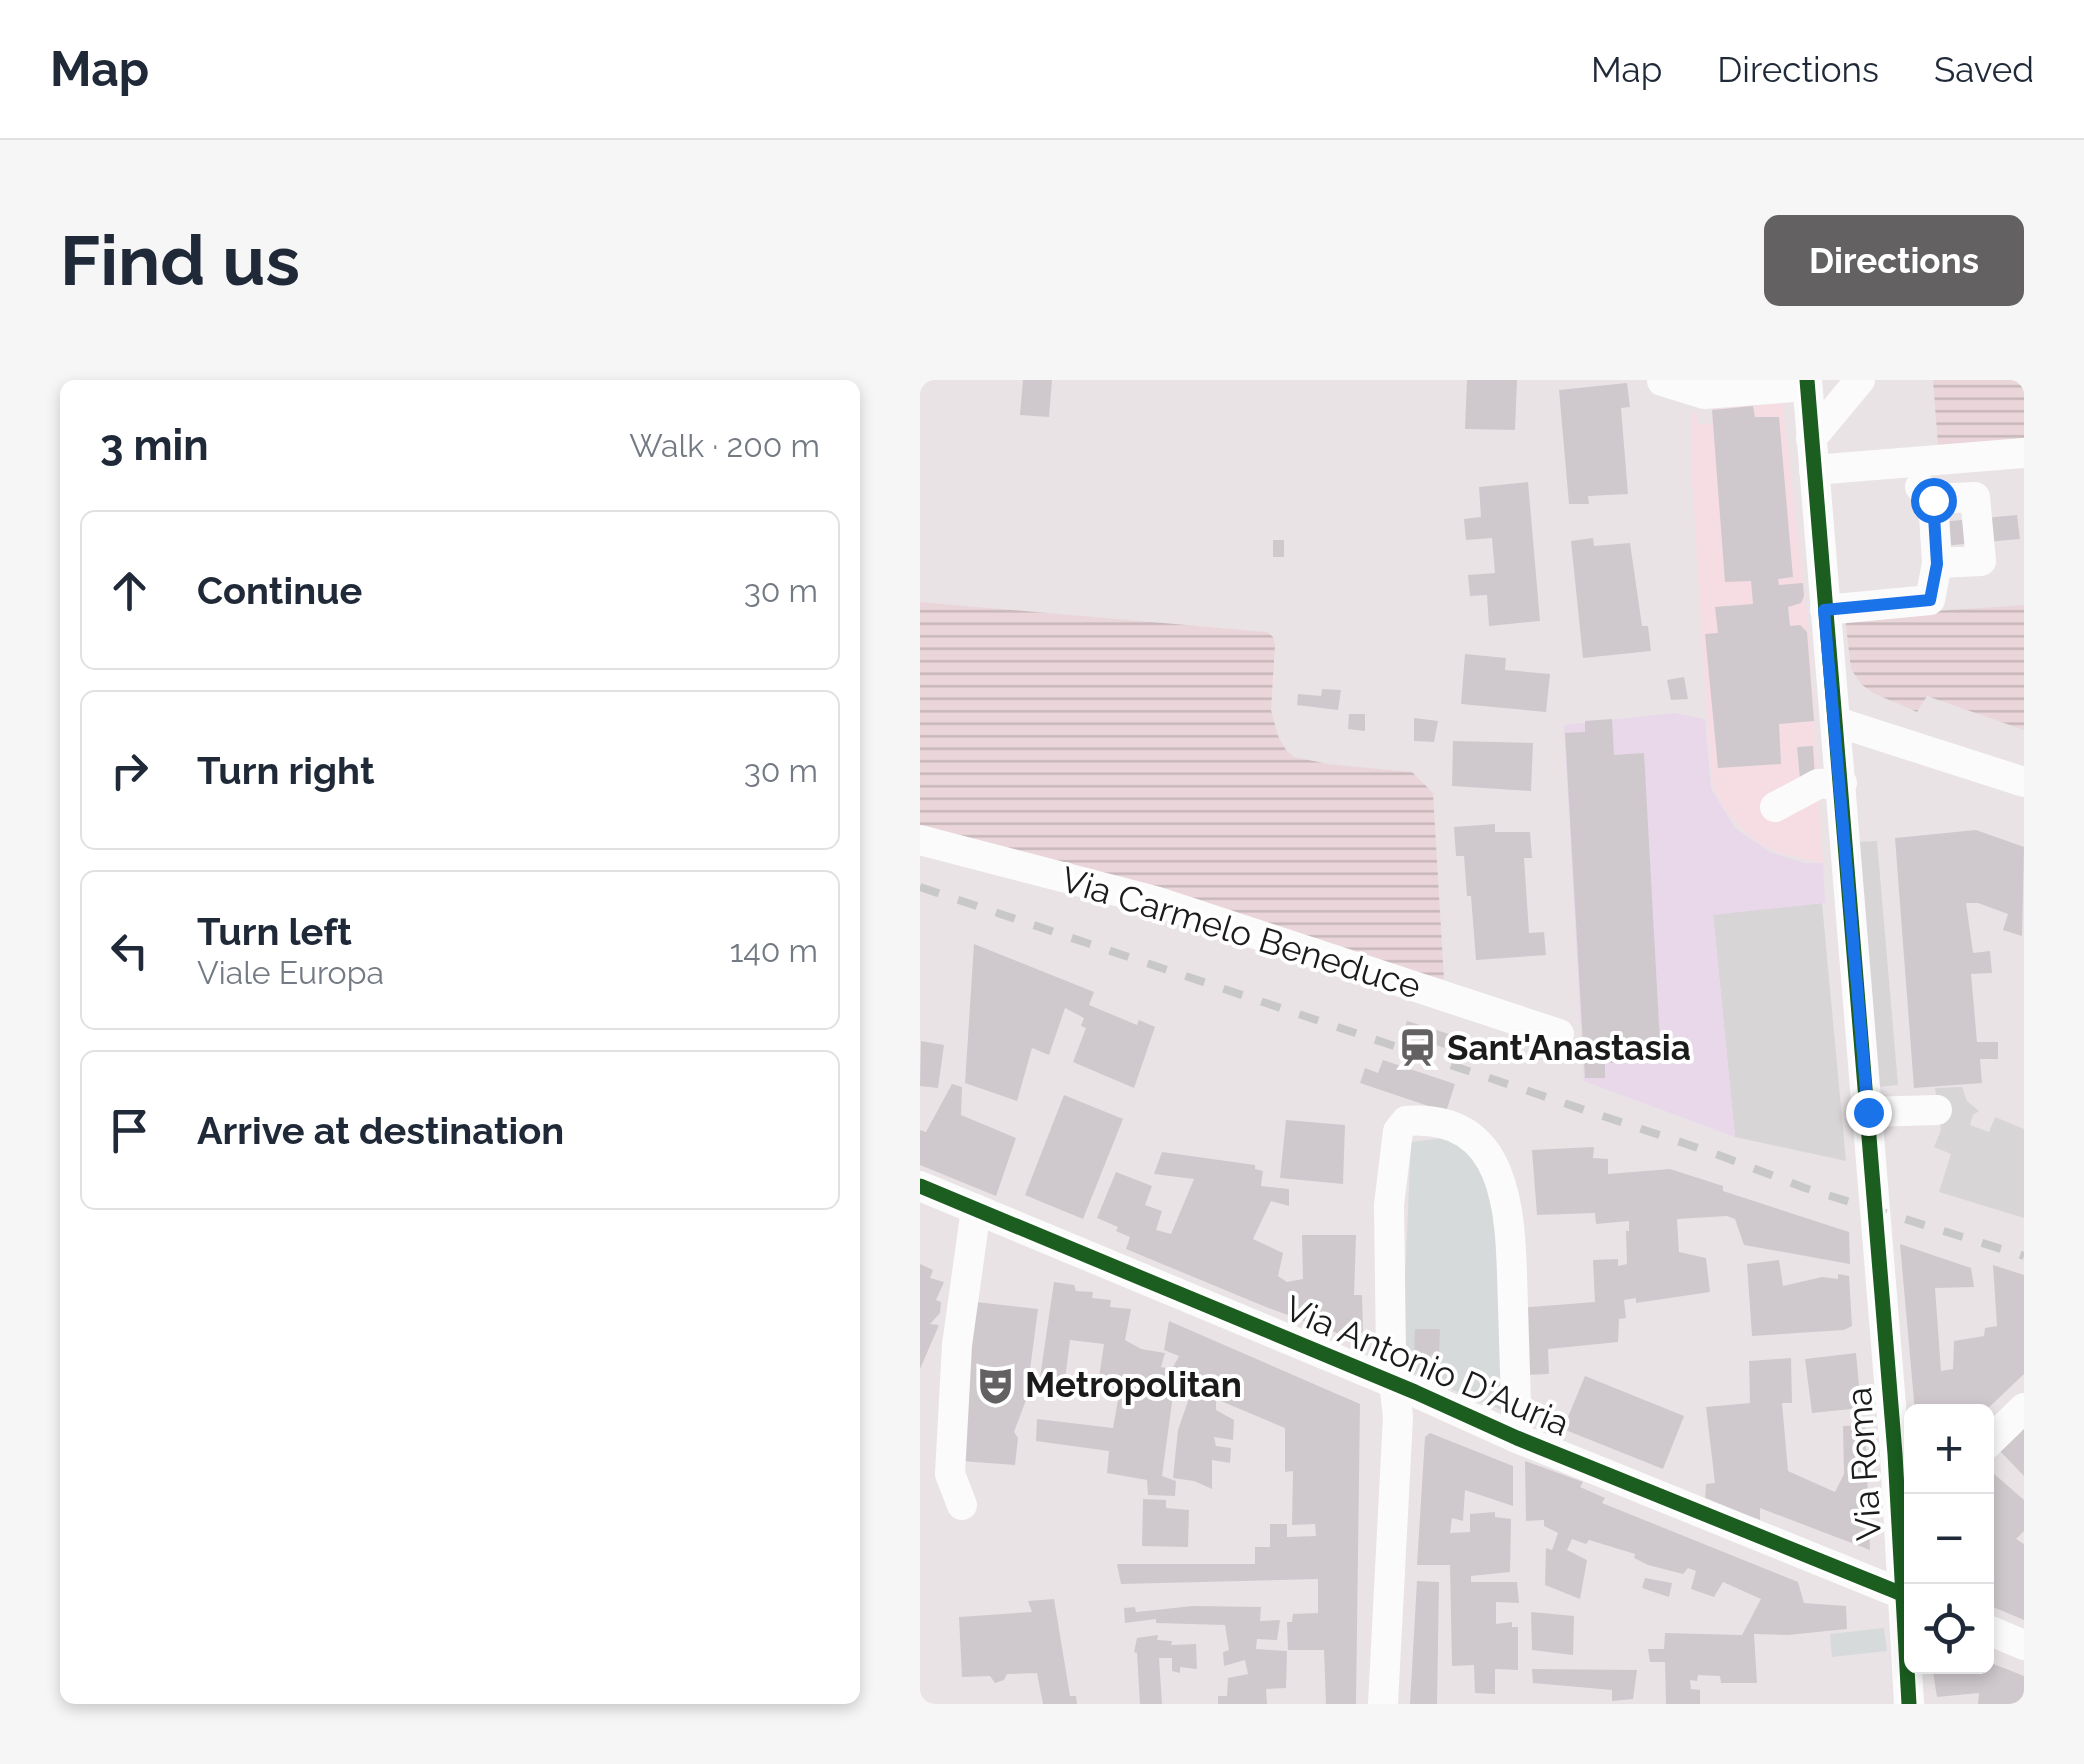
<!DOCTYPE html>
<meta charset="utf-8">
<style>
:root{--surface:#fff;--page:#f6f6f7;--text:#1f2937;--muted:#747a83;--line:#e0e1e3;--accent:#636162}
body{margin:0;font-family:Raleway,sans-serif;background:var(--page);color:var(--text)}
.controls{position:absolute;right:30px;bottom:30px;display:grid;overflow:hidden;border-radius:15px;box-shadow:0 5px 15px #0003}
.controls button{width:90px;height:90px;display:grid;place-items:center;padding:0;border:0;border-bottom:2px solid var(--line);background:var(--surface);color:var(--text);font:50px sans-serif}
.stop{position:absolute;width:30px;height:30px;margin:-22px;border:8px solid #1a73e8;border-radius:50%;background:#fff}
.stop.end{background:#1a73e8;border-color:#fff;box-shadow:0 2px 10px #0008}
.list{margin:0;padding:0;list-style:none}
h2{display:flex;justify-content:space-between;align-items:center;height:130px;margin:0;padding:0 40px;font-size:42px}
h2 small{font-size:32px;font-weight:400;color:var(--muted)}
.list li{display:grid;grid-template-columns:65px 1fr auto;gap:30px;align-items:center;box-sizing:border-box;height:160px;margin:0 20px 20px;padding:0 20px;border:2px solid var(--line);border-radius:15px}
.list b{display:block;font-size:38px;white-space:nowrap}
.list p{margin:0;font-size:32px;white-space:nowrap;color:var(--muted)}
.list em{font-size:32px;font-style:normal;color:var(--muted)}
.icon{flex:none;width:55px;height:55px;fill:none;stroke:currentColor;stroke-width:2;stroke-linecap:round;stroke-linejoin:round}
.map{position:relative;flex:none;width:1104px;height:1324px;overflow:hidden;border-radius:15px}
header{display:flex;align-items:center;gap:60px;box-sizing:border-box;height:140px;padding:0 50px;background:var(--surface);border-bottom:2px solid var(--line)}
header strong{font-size:48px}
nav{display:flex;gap:55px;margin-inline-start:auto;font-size:35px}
.intro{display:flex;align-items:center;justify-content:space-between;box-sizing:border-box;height:240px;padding:0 60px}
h1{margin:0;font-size:70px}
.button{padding:25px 45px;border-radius:15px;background:var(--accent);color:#fff;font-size:35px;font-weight:700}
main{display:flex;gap:60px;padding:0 60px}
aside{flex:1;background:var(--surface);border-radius:15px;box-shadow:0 5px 15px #0003}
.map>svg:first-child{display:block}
.residential{fill:#d8d5d7}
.commercial{fill:#e8d8ea}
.education{fill:#f5dde3}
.farmland{fill:url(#farmland-rules)}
.plaza{fill:#d6dada}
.building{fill:#cfc9cd}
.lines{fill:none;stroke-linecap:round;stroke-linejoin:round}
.minor{stroke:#fcfbfb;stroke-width:30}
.rail{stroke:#c9c8c8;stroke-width:8;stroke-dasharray:20 20;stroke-linecap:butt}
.cycleway-casing{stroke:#fff;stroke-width:21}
.cycleway{stroke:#1b5e20;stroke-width:15}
.route{stroke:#1a73e8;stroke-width:12}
.labels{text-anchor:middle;stroke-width:8;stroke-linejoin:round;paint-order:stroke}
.street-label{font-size:35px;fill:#1b1b1b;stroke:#fff}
.poi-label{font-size:35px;font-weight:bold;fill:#1b1b1b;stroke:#fff;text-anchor:start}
</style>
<header>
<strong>Map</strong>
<nav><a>Map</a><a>Directions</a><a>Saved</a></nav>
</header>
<div class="intro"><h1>Find us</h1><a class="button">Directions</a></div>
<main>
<aside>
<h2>3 min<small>Walk · 200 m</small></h2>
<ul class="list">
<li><svg class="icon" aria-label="ahead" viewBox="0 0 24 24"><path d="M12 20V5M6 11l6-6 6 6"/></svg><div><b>Continue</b></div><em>30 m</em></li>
<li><svg class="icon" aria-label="right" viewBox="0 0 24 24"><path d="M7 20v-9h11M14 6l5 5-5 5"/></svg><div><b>Turn right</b></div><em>30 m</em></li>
<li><svg class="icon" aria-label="left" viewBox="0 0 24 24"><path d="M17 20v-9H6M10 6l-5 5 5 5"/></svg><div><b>Turn left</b><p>Viale Europa</p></div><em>140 m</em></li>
<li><svg class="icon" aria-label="arrive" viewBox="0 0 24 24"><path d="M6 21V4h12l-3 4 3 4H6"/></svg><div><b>Arrive at destination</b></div></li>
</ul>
</aside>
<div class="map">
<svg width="1104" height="1324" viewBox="0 0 1104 1324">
<defs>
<pattern id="farmland-rules" width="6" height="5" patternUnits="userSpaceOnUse" patternTransform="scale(2.5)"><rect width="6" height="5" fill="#ead6da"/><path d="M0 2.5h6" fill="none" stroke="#c8b7ba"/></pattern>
</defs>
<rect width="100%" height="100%" fill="#e9e3e6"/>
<g class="residential">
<polygon points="957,461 978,705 957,707 937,462"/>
<polygon points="902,523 926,781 815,757 793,534"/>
<polygon points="1042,707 1047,721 1059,731 1053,735 1050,745 1069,752 1075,737 1104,749 1104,838 1019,812 1031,774 1014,767 1021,750 1015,708"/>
</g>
<polygon class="commercial" points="754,333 785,339 791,408 815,448 850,472 884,483 903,483 905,523 793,535 815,757 664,701 644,345"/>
<polygon class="education" points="863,23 889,250 903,483 862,474 842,465 824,451 806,431 793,408 789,367 772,101 771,33 776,32 779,44 791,44 791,29"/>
<g class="farmland">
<polygon points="1013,0 1104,0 1104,65 1018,65"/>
<polygon points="0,222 347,252 353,257 355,265 351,330 358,356 366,370 374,377 408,384 492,392 513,413 524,599 520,601 274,518 0,445"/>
<polygon points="1104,225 1104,350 1007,316 997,332 953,313 941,304 931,289 925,237"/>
</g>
<g class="plaza">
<polygon points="540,756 574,813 586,1032 481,988 491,762"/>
<polygon points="964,1248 967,1271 912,1277 910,1254"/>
</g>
<g class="building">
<polygon points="103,0 132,0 129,37 100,35"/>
<polygon points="547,0 597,0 595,50 545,49"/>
<polygon points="707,3 710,27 701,28 708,114 668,116 669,124 649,124 639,10"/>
<polygon points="833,26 835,37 859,37 873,197 858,199 859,205 883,203 884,216 881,223 868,227 870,246 880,245 887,252 894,341 859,344 861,384 798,388 785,254 798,253 795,227 833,224 831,201 805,202 792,30"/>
<polygon points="608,102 620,241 569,246 567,215 550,216 548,195 575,193 572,158 546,160 544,139 561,137 559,107"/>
<polygon points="1097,135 1100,159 1022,166 1020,142"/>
<polygon points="673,158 674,166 710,163 722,246 728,246 731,271 663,278 651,161"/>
<rect x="353" y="160" width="11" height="17"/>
<polygon points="545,274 586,278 585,290 630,294 626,332 541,324"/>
<polygon points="764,297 768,319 751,320 747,300"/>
<polygon points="402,309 421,310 418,330 377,325 378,314 401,316"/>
<polygon points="429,334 445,334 445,351 428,349"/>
<polygon points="494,338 518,341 514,362 494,361"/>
<polygon points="692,339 694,375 724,373 741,681 685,683 685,698 665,698 645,353 665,352 665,341"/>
<polygon points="533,361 613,363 611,411 532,406"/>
<polygon points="893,366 895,397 880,399 877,367"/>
<polygon points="575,444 575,452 610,452 612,478 604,478 609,553 624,552 626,575 556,580 551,516 547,516 544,476 536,476 534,447"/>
<polygon points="1056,450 1104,467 1102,556 1083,550 1088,534 1058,523 1046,523 1053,573 1070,571 1072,593 1051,594 1057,662 1078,662 1078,679 1060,679 1062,703 994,708 975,458"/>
<polygon points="54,564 174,612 169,625 217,645 219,640 235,647 214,708 153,682 166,648 161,646 164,638 145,628 129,675 112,668 97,721 45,703"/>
<polygon points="487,641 529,654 524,668 483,653"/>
<polygon points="1,661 24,665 18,708 0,706"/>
<polygon points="463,680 535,704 526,732 440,703 445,688 458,693"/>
<polygon points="32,704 42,707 41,735 96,758 76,816 0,785 0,750 6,752"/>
<polygon points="144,715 203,739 163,839 105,815"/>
<polygon points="366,740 425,745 423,804 360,798"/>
<polygon points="674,767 673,778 688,779 688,794 750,789 803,806 803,811 929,852 930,884 824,865 815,839 807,836 757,839 759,872 786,878 790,912 716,923 716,918 704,920 706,938 699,939 698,962 628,969 629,994 603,995 596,928 675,922 673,880 698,879 698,886 707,884 706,851 709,851 709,841 676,844 675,833 617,835 612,770"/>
<polygon points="242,772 335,785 335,789 343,791 341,806 369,809 369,826 351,821 333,859 363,873 358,896 367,902 383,899 382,855 436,855 434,915 442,915 443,951 437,957 433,959 346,927 206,869 210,857 196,851 198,847 177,838 196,792 232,806 225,825 242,831 236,850 251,854 274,799 234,794"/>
<polygon points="980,864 1051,888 1054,907 1015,908 1021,991 1033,989 1034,961 1064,956 1065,948 1077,946 1073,885 1104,895 1104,994 1064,1032 995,1032"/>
<polygon points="859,880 863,906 902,897 918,899 918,894 929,896 932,946 924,950 832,956 827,884"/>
<polygon points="0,884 13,890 10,898 24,902 16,920 21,922 20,933 10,944 19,945 0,989"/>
<polygon points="134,902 154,905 156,911 173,912 172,918 191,920 190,927 211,929 205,960 221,969 245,973 241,987 252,989 259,976 244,970 249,941 440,1024 436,1324 406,1324 404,1270 368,1270 367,1242 372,1242 373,1234 398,1233 398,1199 201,1204 197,1184 335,1184 335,1167 350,1167 350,1144 367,1144 367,1157 396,1156 395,1144 372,1145 373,1091 365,1092 365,1048 296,1019 296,1030 314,1040 313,1060 294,1057 296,1066 311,1068 310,1083 292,1080 292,1109 274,1101 253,1098 258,1050 276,998 256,993 242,1096 256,1101 255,1116 228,1115 227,1100 187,1093 189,1071 116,1061 117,1039 193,1048 199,1014 177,1011 184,964 150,960 143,1015 118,1011"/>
<polygon points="56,922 118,929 106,1020 94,1052 98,1058 95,1085 41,1081 41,991"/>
<polygon points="495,949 520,949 519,976 494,975"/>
<polygon points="936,973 941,1028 892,1033 885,979"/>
<polygon points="871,978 872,1023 862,1023 868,1091 915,1112 924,1094 923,1046 945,1045 950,1170 840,1128 840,1140 785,1120 786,1104 795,1103 786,1027 830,1023 829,981"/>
<polygon points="665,996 764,1036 743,1089 643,1049"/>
<polygon points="1104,1047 1104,1096 1079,1070"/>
<polygon points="510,1053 593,1086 593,1126 545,1110 543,1141 532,1138 530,1153 550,1152 550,1134 575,1132 575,1137 591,1139 590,1192 551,1196 551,1202 597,1202 599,1223 576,1222 576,1244 592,1242 592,1247 598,1247 598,1290 575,1289 575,1314 555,1313 554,1285 532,1286 530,1185 497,1185 505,1057"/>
<polygon points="605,1081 663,1102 660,1107 685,1118 682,1123 878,1202 884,1223 926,1226 927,1249 868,1255 834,1254 837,1303 801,1303 800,1296 778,1295 777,1301 770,1300 771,1309 780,1310 780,1324 746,1324 745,1282 730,1282 728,1269 744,1269 745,1253 822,1255 841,1219 803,1202 794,1217 771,1209 776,1191 768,1188 763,1194 728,1185 714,1178 715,1174 669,1160 666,1164 652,1159 647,1170 667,1180 660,1219 625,1205 626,1168 632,1170 638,1153 624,1146 624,1140 606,1141"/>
<polygon points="1066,1087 1104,1120 1104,1151 1096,1159 1104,1164 1104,1240 1066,1224"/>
<polygon points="223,1119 246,1120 246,1128 269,1130 268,1167 222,1166"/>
<polygon points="725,1198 752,1203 749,1217 722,1208"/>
<polygon points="497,1201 519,1202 517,1324 490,1324"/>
<polygon points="134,1219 150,1316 156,1316 157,1324 123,1324 117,1293 87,1294 84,1300 75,1303 70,1296 42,1297 39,1237 112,1232 108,1221"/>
<polygon points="273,1226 341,1227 340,1241 360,1240 357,1260 337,1259 336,1269 367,1271 366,1308 346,1309 347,1324 298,1324 298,1316 307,1316 308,1298 328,1294 325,1280 304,1286 303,1272 309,1270 305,1245 236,1243 236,1239 205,1243 204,1228 215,1227 216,1232"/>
<polygon points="611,1232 654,1236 653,1275 612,1270"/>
<polygon points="238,1255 237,1260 252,1261 251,1265 276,1264 277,1289 260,1287 260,1293 252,1291 252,1278 239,1278 242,1324 220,1324 217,1273 214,1272 217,1258"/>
<polygon points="1066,1281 1104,1296 1104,1324 1058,1324 1059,1313 1017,1317 1012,1286 1066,1286"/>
<polygon points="612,1289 717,1290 713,1319 692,1321 692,1310 613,1303"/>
</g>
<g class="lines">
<g class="minor">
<polyline points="887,0 975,1074 989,1324"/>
<polyline points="742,1 784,14 887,6"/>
<polyline points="891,59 940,0"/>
<polyline points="894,90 1104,73"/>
<polyline points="1000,107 1013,119 1055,117 1061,181 1017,183"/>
<polyline points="905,230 1010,220 1017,183 1013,119"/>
<polyline points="917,342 1104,402"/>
<polyline points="855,427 898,404 922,403"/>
<polyline points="0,460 235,521 639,654"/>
<polyline points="948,732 1017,730"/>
<polyline points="0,806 495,1012 597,1058 992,1218"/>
<polyline points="1066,1065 1104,1028"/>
<polyline points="42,1125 30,1094 37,965 56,829"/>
<polyline points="1066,1249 1104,1265"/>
<path d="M463,1324L478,1037L471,974L469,825L478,751L486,741C597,733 590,849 593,926C594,970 596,1014 597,1058"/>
</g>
<polyline class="rail" points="0,507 796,774 885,808 1104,876"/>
<defs>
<g id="cycleway">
<polyline points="887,0 975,1074 989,1324"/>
<polyline points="0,806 495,1012 597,1058 992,1218"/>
</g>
</defs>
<use href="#cycleway" class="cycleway-casing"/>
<use href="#cycleway" class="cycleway"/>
</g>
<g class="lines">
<polyline class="route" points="948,732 904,230 1010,220 1017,184 1013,120"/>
</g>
<defs>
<symbol id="station-bare" viewBox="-9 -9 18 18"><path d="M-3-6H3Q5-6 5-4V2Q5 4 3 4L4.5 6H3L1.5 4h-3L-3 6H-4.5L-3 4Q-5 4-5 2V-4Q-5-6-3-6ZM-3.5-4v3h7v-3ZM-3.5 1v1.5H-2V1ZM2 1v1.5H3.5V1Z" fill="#636162" stroke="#fff" stroke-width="2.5" paint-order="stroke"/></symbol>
<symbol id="theatre-bare" viewBox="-9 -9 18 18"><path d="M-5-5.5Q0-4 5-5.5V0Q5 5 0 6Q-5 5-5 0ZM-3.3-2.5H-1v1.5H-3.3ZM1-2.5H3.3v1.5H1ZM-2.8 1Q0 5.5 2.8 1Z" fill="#636162" stroke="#fff" stroke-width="2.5" paint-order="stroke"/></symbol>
</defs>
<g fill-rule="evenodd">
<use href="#station-bare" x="470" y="640" width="55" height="55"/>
<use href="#theatre-bare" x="48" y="978" width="55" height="55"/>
</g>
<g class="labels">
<g class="street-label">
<text transform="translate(321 553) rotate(17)" y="12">Via Carmelo Beneduce</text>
<text transform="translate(507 986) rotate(23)" y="12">Via Antonio D'Auria</text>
<text transform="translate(944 1084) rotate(-94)" y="12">Via Roma</text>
</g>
<g class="poi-label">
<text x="527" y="680">Sant'Anastasia</text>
<text x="105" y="1017">Metropolitan</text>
</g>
</g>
</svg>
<div class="controls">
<button>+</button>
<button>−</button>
<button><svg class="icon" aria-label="locate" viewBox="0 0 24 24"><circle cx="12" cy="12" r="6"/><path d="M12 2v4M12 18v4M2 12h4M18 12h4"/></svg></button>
</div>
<div class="stop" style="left:1013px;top:120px"></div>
<div class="stop end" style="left:948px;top:732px"></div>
</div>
</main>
